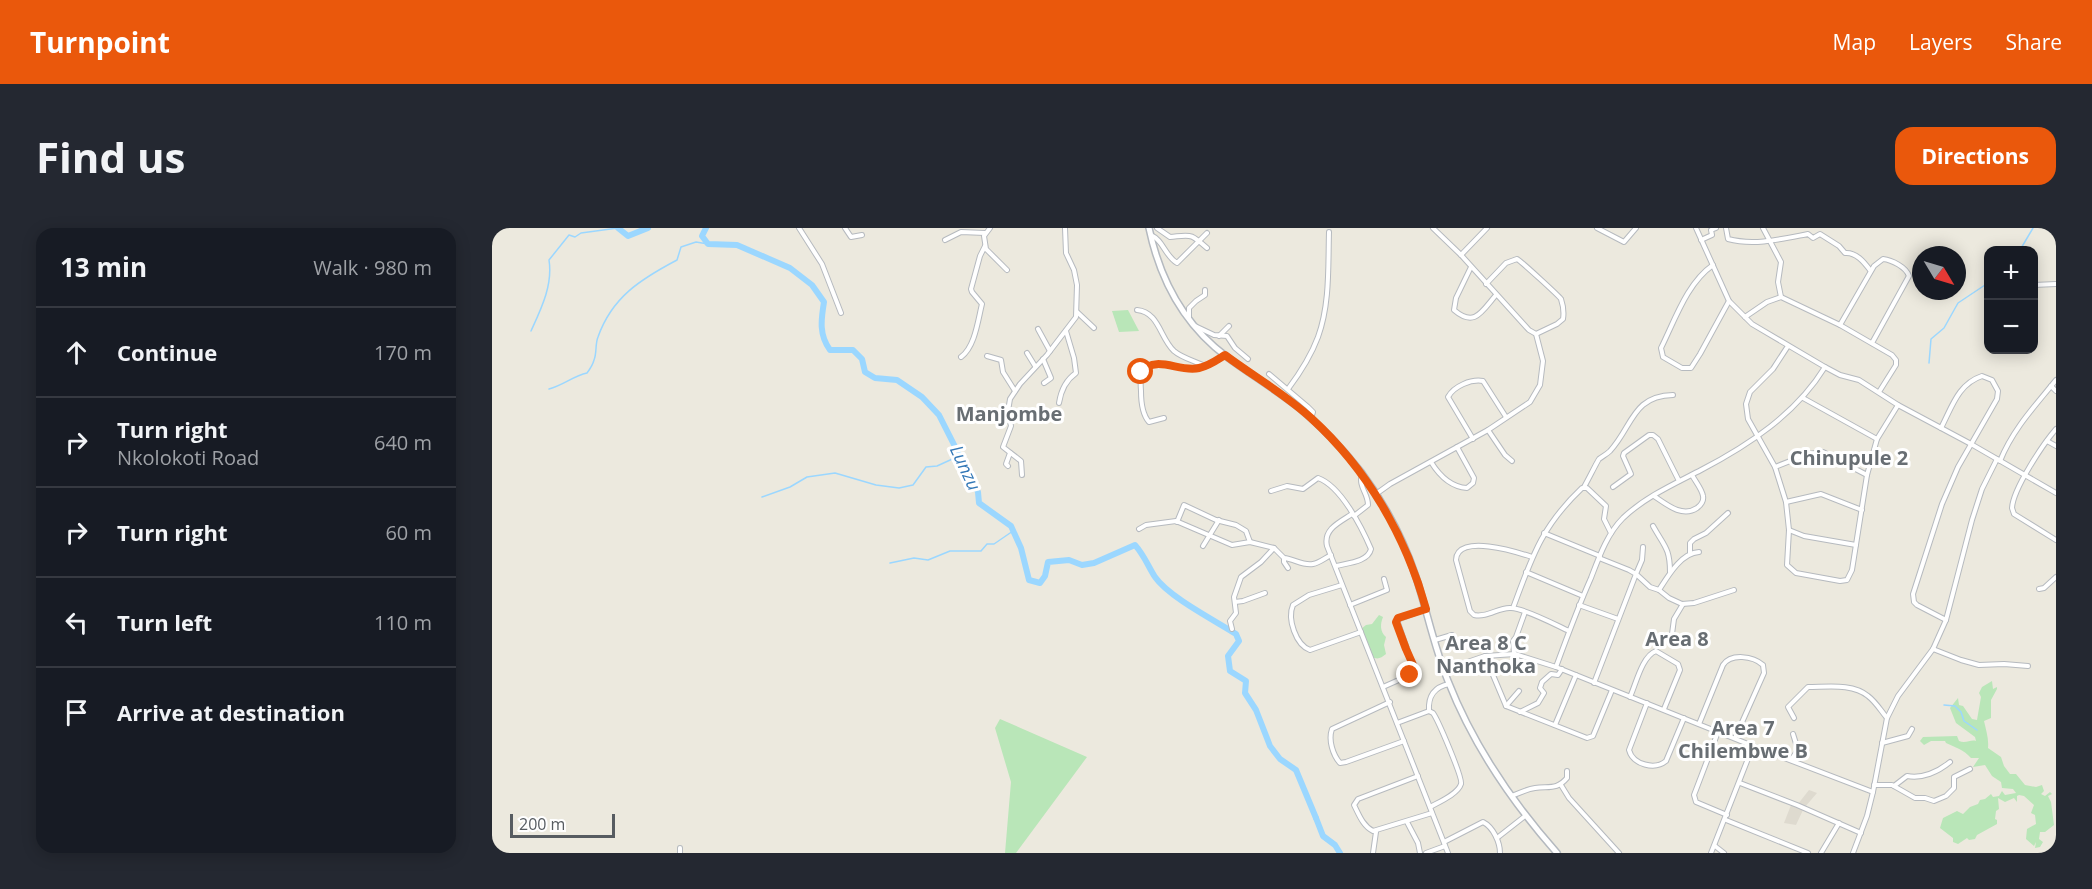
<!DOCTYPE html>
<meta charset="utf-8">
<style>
:root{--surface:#171b24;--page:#242831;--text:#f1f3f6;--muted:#9ea1a6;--line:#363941;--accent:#ea580c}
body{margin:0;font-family:"Open Sans",sans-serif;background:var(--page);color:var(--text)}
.controls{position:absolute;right:18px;top:18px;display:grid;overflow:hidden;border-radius:12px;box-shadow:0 3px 15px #0003}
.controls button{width:54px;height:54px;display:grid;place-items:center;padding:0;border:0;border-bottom:2px solid var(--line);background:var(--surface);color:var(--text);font:30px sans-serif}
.compass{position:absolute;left:1420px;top:18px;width:54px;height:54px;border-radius:50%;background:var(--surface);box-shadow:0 3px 15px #0003;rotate:128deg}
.scale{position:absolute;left:18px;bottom:15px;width:105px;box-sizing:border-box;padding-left:6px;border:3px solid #575c61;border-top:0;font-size:16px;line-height:21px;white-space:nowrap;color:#575c61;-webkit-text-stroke:4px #fff;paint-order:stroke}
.stop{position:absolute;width:18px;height:18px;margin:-14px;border:4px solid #ea580c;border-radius:50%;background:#fff}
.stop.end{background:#ea580c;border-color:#fff;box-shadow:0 2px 6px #0008}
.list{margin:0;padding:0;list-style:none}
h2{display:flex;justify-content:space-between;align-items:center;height:78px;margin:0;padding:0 24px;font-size:26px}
h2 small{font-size:20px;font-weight:400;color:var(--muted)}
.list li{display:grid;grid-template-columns:39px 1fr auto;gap:18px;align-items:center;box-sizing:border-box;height:90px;padding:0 24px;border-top:2px solid var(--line)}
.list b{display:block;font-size:22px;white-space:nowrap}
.list p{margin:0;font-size:20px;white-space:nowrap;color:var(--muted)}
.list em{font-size:20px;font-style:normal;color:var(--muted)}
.icon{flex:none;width:33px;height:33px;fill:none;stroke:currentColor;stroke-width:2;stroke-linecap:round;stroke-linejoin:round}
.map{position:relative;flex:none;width:1564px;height:625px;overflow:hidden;border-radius:18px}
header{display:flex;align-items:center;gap:36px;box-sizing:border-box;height:84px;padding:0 30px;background:var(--accent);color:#fff}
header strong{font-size:28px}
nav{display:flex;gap:33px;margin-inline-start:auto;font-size:21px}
.intro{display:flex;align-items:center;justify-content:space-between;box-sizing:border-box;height:144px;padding:0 36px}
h1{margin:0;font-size:42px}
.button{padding:15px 27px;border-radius:18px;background:var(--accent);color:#fff;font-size:21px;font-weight:700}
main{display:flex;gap:36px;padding:0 36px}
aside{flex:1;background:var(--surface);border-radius:18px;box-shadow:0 3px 15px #0003}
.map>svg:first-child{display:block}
.education{fill:#dedacf}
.green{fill:#b9e6b8}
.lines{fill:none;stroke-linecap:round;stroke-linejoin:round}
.stream{stroke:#9bd7ff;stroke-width:1.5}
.river{stroke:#9bd7ff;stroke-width:6}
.minor-casing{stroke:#b6babf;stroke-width:6}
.secondary-casing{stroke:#b4b9bf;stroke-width:8}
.minor{stroke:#fff;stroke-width:4}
.secondary{stroke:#fff;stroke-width:5}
.route{stroke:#ea580c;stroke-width:8}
.labels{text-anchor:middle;stroke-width:6;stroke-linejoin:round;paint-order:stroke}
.water-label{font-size:18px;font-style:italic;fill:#3378b7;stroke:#fff}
.quarter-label{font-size:20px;font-weight:bold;fill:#686e73;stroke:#fff}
</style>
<header>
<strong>Turnpoint</strong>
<nav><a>Map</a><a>Layers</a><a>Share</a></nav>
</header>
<div class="intro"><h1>Find us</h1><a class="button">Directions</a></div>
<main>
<aside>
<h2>13 min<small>Walk · 980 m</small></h2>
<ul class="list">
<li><svg class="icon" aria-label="ahead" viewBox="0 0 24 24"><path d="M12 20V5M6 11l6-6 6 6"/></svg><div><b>Continue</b></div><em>170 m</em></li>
<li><svg class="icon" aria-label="right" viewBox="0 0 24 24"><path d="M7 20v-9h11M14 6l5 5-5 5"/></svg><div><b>Turn right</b><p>Nkolokoti Road</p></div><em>640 m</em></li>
<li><svg class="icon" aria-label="right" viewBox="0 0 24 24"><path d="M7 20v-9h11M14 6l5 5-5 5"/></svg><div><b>Turn right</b></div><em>60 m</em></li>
<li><svg class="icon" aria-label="left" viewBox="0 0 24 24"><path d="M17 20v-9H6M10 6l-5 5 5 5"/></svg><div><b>Turn left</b></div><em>110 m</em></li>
<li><svg class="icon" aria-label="arrive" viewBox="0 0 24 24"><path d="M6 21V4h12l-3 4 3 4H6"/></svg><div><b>Arrive at destination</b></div></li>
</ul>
</aside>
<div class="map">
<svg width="1564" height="625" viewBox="0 0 1564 625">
<rect width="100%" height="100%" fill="#ece9de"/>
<g class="education">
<polygon points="1317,562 1325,565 1313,579 1306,576"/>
<polygon points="1299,577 1311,582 1304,597 1292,595"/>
</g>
<g class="green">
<polygon points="636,82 647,103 627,104 620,83"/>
<path d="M887,387L891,389C888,396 888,404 894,409L892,417L894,426C889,430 886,432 880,429L869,401L874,397L880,396Z"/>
<path d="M1500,453L1501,461L1505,459V461L1499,472V490L1492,493C1494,502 1497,511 1496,520L1509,529L1512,538L1518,546H1524L1533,557L1544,559L1550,557L1552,563L1549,566L1553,568L1558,564L1560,566L1556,568L1559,574L1562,597L1553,604H1548L1547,611L1551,614L1548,619L1543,620L1544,614L1542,618L1534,611L1535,601L1544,596L1543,587L1539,585L1542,577L1532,568L1527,567L1525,568V574L1522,570L1513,574L1506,570L1507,581L1504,583L1503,591L1505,592V596L1485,607L1483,611L1477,612L1475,610L1466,616L1461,614V610L1448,600L1451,590L1465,583L1471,586L1478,579L1486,576L1488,572L1493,571L1499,566L1501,569L1507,568L1510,563L1513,567L1524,565L1521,561L1510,560L1509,554L1500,548L1493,537L1481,539L1487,530H1479C1472,522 1463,519 1454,515L1453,513H1439L1432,517L1428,513L1431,509L1465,508L1467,513C1474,516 1479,511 1484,513L1483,509L1464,495L1458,480L1466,470L1467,477L1471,478L1480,491L1485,492L1489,469L1487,465L1490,459Z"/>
<polygon points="508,491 595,529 524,625 513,625 519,554 503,500"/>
</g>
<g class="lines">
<g class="stream">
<polyline points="1528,22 1541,0"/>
<path d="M39,103C49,81 61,57 57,32L77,7L83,9L89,5L126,0"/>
<polyline points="1437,135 1439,111 1452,100 1466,75 1496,55"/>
<path d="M57,161C72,157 81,148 95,145C98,141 101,136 102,132C105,125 103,116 106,109C120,69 149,51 185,32L189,19L204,14L216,16"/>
<polyline points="270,269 298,259 315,249 343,245 384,257 407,260 421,257 434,239 445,238 467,228"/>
<polyline points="398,335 422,330 436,332 458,323 489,323 495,316 502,316 521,303"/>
<polyline points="1452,477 1463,478 1469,484 1472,493 1485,502"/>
</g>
<g class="river">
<polyline points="126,0 136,8 156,0"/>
<path d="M214,0L210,8L216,16L245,17L298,40L320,57L332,74C329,92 327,107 338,122H361L370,131L373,144L383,150L405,152L430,169L447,187L486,264L487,275L519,298L529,320L537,352L548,355L553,348L556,334L577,332L590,337L602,335L643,317C652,327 656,338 663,349C677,369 722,392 744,406L747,413L736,428L738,443L754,453L753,465L764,482L778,518L788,531L804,542L824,590"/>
<polyline points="824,590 831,608 843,617 848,625"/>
</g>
<defs>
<g id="minor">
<polyline points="307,0 330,36 349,85"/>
<polyline points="353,0 359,9 370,7"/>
<polyline points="498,0 492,8 494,21 515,42"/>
<path d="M665,0L678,9C700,7 698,5 715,20"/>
<polyline points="1105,0 1132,14 1144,0"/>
<polyline points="1204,0 1237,73 1260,96 1333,139 1348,147 1367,152 1406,177 1479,216 1564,265"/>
<path d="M1234,0L1236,11C1262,18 1290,11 1316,6L1321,10L1328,6L1347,18L1353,25C1364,24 1372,34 1378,42"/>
<polyline points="1271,0 1289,34 1286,54 1289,69"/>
<path d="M659,7C671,12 673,28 685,35L715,5"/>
<polyline points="453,12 469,4 493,5"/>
<polyline points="1209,12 1220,7 1219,2 1224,0"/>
<polyline points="969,27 995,0"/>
<path d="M1221,37C1195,55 1183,92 1169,120L1171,129L1190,140H1199L1208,126L1237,73"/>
<path d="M979,39L964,70L962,82C983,100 990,83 1004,67"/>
<path d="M994,56L1014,35L1025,31C1029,33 1067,68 1069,71C1071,77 1072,85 1071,91L1065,96L1044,106"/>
<polyline points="1542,57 1564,56"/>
<path d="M645,82C667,84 668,110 682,123C690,130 703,133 713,138"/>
<polyline points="585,84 602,100"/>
<polyline points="1253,89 1275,74 1289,69 1348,97 1400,127 1404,132 1404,137 1387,164"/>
<polyline points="697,91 697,80 704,73 713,67 713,62"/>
<path d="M1348,97L1382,38L1391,31C1400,32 1414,39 1417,48L1380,115"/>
<polyline points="703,98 722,107 735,108 743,120 756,131"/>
<polyline points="546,101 558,123"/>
<polyline points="727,108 737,98"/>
<polyline points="1296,118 1281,141 1258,164 1254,176 1256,191 1283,239 1294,274 1297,302 1295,337 1304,345 1348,353 1355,352 1360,342 1375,247 1385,211 1406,177"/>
<polyline points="535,125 543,138"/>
<polyline points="495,128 509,132 511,144 523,163"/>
<path d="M469,129C483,119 486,92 490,76L480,64L479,61L488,28L493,18"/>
<polyline points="551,131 559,150 552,155"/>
<polyline points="777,146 816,179 821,184 819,190"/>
<polyline points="1559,158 1564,163"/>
<path d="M796,161C808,145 819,128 826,109C838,76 836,39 837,4"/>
<polyline points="1311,170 1385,211"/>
<path d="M567,175C569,162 574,152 584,145L582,130L574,103"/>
<path d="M672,190L657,194C650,186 649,174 649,163C645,119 677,142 703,141C714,140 724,133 733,127"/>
<path d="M1449,200C1460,179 1466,156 1490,148L1500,152L1506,163L1505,171L1466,239L1450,276L1421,366L1422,374L1425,377L1454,392"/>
<path d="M1564,201C1551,216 1521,261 1520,280L1522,286L1564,312"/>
<polyline points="996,202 1013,227 1020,233"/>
<path d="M981,211L956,169C962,158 979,151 991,153L1014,189"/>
<polyline points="1555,213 1564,218"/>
<path d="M1508,233C1521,201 1543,178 1564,152"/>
<path d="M939,234C947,247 959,259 975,260L981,255L982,250L965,219"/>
<polyline points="516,238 514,236 518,225"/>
<polyline points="1283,239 1316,226 1331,224 1375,247"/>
<polyline points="530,247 529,233 511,219 519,198 516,183 518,171 528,156 555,127 584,89 585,57 582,42 574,25 573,0"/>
<path d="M1092,259C1094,256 1106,232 1107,231C1111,228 1115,226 1118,223C1141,198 1140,168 1181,167"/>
<polyline points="1121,259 1139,246 1131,228 1132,225 1157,207 1161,207 1166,211 1187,253"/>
<path d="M779,263L795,258L811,261L826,250C849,258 870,300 879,321C876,334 856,335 844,338"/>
<polyline points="884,266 898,256 996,202 1038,174 1048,157 1051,133 1044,106 1037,102 969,27 941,0"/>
<path d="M1162,268C1174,276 1190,290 1205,280C1209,277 1212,273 1211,268C1210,261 1203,253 1200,247"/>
<polyline points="1294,274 1329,266 1370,282"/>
<path d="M860,286C848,294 831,301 835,318L956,625"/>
<path d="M862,288L876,277C876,264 866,260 870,245"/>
<polyline points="685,294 692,277 724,292 744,297 754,303 758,314"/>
<path d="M1161,298C1172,318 1178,320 1178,344"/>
<path d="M647,301L654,297L684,293L740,317L758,314L782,320L792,330C802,331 811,338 821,336C827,335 833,330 839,327"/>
<polyline points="1297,302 1312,308 1364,317"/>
<polyline points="1052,305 1108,328"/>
<polyline points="711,318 727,292"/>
<polyline points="1151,319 1150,332 1144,346 1158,359 1167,362 1177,370 1190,376 1202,375 1242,362"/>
<polyline points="1198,326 1198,315 1202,311 1214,305 1236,285"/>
<path d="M1040,329C1025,324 965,305 964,332L978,383L982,387C996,390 1006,379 1019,380C1032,380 1064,397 1077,403"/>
<polyline points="792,330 792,334 796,340"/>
<polyline points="1034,344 1091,368"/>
<path d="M850,357L817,367L801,377C795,391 804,417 818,422L869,404"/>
<polyline points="1547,361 1552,360 1564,349"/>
<path d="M1167,362C1176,348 1189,325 1207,324"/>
<polyline points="743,374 751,373 773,365"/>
<polyline points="858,377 895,362 892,351"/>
<polyline points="1087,377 1126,391"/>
<path d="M1021,380C1040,329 1049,299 1090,260H1095L1114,278L1112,291L1119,305"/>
<polyline points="740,401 738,393 744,385 742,369 749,349 769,334 782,320"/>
<polyline points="943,412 960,407"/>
<polyline points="1190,415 1180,406 1182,391 1191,376"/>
<polyline points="1441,421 1469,432 1487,437 1512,436 1536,438"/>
<polyline points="1022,425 1021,413 1024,409 1033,384"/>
<polyline points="993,428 1014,478 1095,510 1101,508 1120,462"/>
<path d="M1064,439C1075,409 1086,379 1099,350C1107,329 1115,306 1131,290C1153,269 1182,256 1209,242C1257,217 1304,186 1333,139"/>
<polyline points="952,442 993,428 1023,426 1064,439 1261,518 1381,564"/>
<polyline points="1102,455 1144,346 1137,342 1107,330"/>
<polyline points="891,459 918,447 922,441 905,392 934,381"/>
<path d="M1138,469C1144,456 1150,428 1164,423L1186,436L1188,442L1172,481"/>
<path d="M898,474L840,501C836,512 841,527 848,535L854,534L912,513"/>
<path d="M1155,475L1137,522C1141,537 1163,542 1174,533L1192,490"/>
<polyline points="1014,478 1027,463"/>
<path d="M937,483C936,468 942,459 957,456"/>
<polyline points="1028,484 1046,475 1052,465 1048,460 1050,454 1059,446 1066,447 1070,441"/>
<path d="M1302,490L1296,479L1316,459C1335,459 1361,455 1376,468C1384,474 1389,483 1395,490"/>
<path d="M905,495L937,483L941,485C946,492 971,550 969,556C966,566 947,574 938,579"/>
<path d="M1207,496L1231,437C1239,425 1261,428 1271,437L1272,445L1243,510"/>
<polyline points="1063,497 1084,447"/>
<polyline points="1226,504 1202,567 1204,574 1235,587"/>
<polyline points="1390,515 1416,508 1420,501"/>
<polyline points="1299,532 1306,522 1301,506"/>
<path d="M926,548L866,571L862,577C867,587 871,598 881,603L940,585"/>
<polyline points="1248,555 1305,577 1369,605"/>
<polyline points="1069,557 1077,570 1127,625"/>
<polyline points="1382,557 1400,557 1423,570 1433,570 1442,573 1454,568 1462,560 1462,549 1478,541"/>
<path d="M1402,558L1415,548C1430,551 1446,544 1458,534"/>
<path d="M1020,568C1027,565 1035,561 1043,560C1057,558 1065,562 1075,550V543"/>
<polyline points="1234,592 1316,625"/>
<polyline points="915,594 926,615 928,625"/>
<polyline points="1005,610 1033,588"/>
<path d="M952,614L991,594C1001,599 1008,614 1008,625"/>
<polyline points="1223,618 1232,625"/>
<polyline points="188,620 188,625"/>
<polyline points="881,625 884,604"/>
<polyline points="934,625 953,618"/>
<polyline points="1219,625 1261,518"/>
<polyline points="1329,625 1347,595"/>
<polyline points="1361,625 1375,588 1381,564 1395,490 1406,468 1441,421 1454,392 1480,292 1490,261 1505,231"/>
</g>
<path id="secondary" d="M657,0C668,52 692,97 735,129C758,146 783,161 806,179C829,198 851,221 869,244C892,275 912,312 924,349C935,383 942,419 956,453C981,517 1020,574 1065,625"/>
</defs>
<use href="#minor" class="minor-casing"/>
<use href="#secondary" class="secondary-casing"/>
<use href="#minor" class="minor"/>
<use href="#secondary" class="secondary"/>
</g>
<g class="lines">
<path class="route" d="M649,144C665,126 687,145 707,140C717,138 725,132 733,127C761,148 793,166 819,190C875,241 914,308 934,381L906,390L904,394L914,421L922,439L918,447"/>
</g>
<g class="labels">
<g class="water-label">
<text transform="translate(473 240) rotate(65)" y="6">Lunzu</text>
</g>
<g class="quarter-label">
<text x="517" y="193">Manjombe</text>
<text x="1357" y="237">Chinupule 2</text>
<text x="1185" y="418">Area 8</text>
<text x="994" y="422">Area 8 C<tspan x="994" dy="23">Nanthoka</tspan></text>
<text x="1251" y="507">Area 7<tspan x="1251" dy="23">Chilembwe B</tspan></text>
</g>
</g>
</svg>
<div class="controls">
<button>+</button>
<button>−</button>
</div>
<svg class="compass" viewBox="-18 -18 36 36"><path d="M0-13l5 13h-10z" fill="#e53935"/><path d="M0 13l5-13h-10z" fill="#9ea1a6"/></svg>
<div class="scale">200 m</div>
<div class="stop" style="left:649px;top:144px"></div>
<div class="stop end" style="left:918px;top:447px"></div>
</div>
</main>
